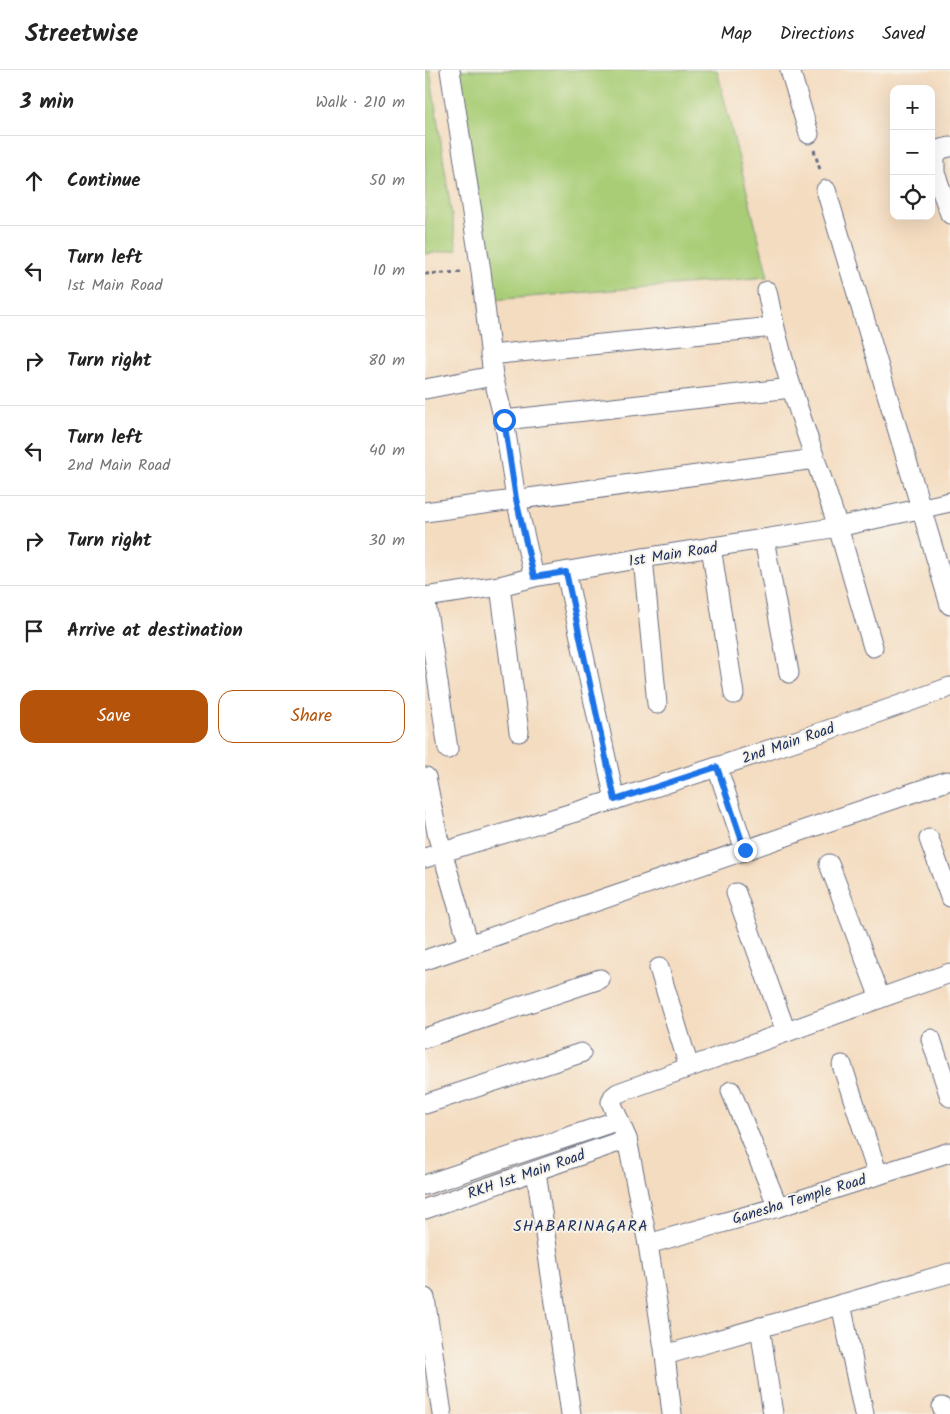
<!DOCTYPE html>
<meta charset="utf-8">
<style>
:root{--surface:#fff;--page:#f2f2f2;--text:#222;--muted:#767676;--line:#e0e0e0;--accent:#b45309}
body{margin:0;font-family:Kalam,sans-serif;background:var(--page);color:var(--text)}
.controls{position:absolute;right:15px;top:15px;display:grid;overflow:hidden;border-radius:10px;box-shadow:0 5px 20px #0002}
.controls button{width:45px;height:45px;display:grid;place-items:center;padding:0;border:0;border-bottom:1px solid var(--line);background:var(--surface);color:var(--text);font:25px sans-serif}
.stop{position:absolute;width:15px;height:15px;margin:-11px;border:4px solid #1a73e8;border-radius:50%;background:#fff}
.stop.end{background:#1a73e8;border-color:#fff;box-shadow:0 1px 5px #0008}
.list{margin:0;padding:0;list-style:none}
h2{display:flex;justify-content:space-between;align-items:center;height:65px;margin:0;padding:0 20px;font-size:21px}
h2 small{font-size:16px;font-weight:400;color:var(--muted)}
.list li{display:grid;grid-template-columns:32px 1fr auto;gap:15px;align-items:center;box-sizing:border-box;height:90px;padding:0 20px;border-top:1px solid var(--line)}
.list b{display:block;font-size:19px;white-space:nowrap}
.list p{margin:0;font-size:16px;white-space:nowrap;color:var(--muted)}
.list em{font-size:16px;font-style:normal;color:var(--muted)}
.actions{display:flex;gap:10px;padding:15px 20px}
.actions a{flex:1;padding:11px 0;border:1px solid var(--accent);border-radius:15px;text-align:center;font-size:18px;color:var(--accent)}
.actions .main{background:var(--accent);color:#fff}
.icon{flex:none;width:28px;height:28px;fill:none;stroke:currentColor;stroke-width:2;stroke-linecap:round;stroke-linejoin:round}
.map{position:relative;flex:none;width:525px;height:1344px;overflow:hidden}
header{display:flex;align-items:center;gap:30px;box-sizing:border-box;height:70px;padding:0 25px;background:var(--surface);border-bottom:1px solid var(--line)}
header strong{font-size:24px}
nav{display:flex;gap:28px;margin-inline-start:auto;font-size:18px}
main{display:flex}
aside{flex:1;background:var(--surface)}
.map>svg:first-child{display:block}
.green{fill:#a8cd76;stroke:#627e6a}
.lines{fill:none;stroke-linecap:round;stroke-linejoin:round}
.minor-casing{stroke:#676c80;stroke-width:21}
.path{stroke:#676c80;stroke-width:3;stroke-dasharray:4 4;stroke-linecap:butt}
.minor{stroke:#fff;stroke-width:19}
.route{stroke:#1a73e8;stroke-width:6}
.labels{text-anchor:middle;stroke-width:4;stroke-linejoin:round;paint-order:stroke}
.street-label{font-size:15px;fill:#1b2f5e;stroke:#f7f3e8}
.neighbourhood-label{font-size:16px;letter-spacing:1px;fill:#1b2f5e;stroke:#f7f3e8}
</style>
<header>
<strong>Streetwise</strong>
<nav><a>Map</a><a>Directions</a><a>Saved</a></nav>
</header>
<main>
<aside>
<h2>3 min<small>Walk · 210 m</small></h2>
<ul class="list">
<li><svg class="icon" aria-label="ahead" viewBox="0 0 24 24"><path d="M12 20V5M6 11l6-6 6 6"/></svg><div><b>Continue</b></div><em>50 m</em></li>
<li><svg class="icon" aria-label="left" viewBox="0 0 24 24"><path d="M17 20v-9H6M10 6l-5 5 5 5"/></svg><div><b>Turn left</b><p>1st Main Road</p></div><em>10 m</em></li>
<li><svg class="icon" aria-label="right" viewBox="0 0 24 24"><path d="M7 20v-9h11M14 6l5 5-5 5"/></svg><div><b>Turn right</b></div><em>80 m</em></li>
<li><svg class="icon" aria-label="left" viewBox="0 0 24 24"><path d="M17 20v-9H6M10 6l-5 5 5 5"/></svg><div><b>Turn left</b><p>2nd Main Road</p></div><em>40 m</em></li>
<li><svg class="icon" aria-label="right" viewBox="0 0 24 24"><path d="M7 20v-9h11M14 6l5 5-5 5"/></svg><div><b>Turn right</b></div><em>30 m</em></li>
<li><svg class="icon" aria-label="arrive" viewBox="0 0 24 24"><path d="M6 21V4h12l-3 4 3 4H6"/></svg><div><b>Arrive at destination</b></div></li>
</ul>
<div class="actions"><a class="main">Save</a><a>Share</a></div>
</aside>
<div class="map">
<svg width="525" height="1344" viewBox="0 0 525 1344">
<rect width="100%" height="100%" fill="#f7f3e8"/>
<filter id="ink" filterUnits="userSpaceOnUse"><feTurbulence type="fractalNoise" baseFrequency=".02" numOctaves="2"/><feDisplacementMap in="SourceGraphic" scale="10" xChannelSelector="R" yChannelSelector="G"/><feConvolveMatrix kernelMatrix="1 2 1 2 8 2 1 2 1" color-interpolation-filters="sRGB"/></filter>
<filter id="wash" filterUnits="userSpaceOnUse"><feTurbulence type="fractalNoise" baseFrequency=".0096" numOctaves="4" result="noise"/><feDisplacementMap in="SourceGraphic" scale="20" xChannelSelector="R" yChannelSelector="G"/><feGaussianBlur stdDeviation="1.12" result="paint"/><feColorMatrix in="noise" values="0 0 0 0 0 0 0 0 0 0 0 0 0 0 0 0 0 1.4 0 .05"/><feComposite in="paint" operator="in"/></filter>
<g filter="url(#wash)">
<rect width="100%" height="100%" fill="#f4dcc0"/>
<g class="green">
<polygon points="0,0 5,0 32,180 0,184"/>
<polygon points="34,0 292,0 343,207 68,230"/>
</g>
</g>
<g filter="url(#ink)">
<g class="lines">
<defs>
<g id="minor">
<polyline points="25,0 56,201 68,306 79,350 91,429 109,507"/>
<polyline points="365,0 384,64"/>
<polyline points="525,77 516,79 510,86 510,103 525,144"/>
<polyline points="401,120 525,535"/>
<path d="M342,221C357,302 388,379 413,457C425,497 436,537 448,577"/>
<polyline points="65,285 349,257"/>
<polyline points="0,319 68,306"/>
<polyline points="79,350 367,318"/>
<polyline points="0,442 390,389"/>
<polyline points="339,469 364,603"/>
<polyline points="286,477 309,624"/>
<polyline points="218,488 232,634"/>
<polyline points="141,502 190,730"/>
<polyline points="75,516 94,662"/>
<polyline points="0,527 75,516 109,507 218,488 413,457 525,432"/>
<polyline points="0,527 23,679"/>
<polyline points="292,697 320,780"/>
<polyline points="0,707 1,707 13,767 44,875"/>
<polyline points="504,769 525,827"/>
<path d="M0,788C63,767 128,750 192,729C303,694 415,657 525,617"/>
<polyline points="404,794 455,928"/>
<polyline points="311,823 361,962"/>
<polyline points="0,890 522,711"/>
<polyline points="234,898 264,997"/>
<polyline points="0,968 175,909"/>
<polyline points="506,969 525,1027"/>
<polyline points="417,995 453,1105"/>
<polyline points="306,1021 353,1137"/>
<polyline points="0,1034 156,983"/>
<polyline points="111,1101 146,1344"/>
<polyline points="0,1115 194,1050"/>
<polyline points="0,1139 202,1069"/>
<polyline points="223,1174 353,1137 525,1082"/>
<polyline points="0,1228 17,1344"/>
<polyline points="416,1234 439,1344"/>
<polyline points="335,1257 348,1344"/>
<polyline points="240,1285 525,1203"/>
<polyline points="517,1337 520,1344"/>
<polyline points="247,1344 240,1285 223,1174 202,1069 186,1032 188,1027 193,1023 525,903"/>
</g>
</defs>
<use href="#minor" class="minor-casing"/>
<g class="path">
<polyline points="389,80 396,103"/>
<polyline points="0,204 38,202"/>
</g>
<use href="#minor" class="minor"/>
</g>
</g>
<g class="lines" filter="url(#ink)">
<polyline class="route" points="79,350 91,429 109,507 141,502 190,730 292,697 320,780"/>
</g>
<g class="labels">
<g class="street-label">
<text transform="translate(248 484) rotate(-9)" y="5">1st Main Road</text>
<text transform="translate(363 673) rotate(-19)" y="5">2nd Main Road</text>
<text transform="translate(101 1104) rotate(-19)" y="5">RKH 1st Main Road</text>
<text transform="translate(374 1129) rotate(-17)" y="5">Ganesha Temple Road</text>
</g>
<g class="neighbourhood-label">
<text x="156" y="1161">SHABARINAGARA</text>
</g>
</g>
</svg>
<div class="controls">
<button>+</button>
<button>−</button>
<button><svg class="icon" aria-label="locate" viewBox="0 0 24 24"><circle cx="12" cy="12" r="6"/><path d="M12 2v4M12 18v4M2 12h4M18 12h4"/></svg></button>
</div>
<div class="stop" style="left:79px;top:350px"></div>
<div class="stop end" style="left:320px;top:780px"></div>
</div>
</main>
